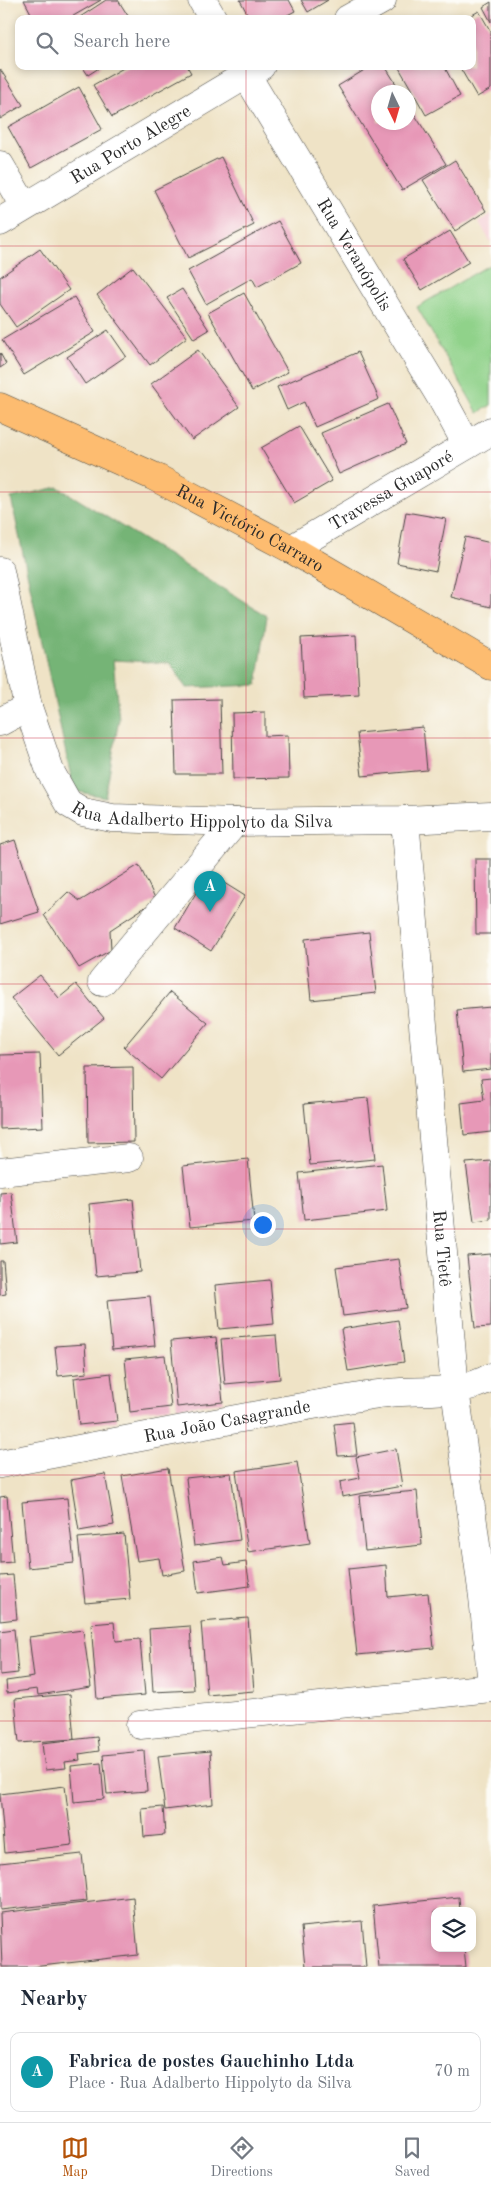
<!DOCTYPE html>
<meta charset="utf-8">
<style>
:root{--surface:#fff;--page:#f2f2f3;--text:#1f2937;--muted:#747a83;--line:#e0e1e3;--accent:#b45309}
body{margin:0;font-family:"Old Standard TT",serif;background:var(--page);color:var(--text)}
.controls{position:absolute;right:15px;bottom:15px;display:grid;overflow:hidden;border-radius:10px;box-shadow:0 2px 8px #0003}
.controls button{width:45px;height:45px;display:grid;place-items:center;padding:0;border:0;border-bottom:1px solid var(--line);background:var(--surface);color:var(--text);font:25px sans-serif}
.compass{position:absolute;left:371px;top:85px;width:45px;height:45px;border-radius:50%;background:var(--surface);box-shadow:0 2px 8px #0003;rotate:175deg}
.you{position:absolute;left:262px;top:1224px;width:18px;height:18px;margin:-12px;border:4px solid #fff;border-radius:50%;background:#1a73e8;box-shadow:0 0 0 8px #1a73e833}
.badge{display:grid;place-items:center;width:32px;height:32px;border-radius:50%;background:var(--accent);color:#fff;font-size:16px;font-weight:700}
.pin{position:absolute;translate:-50% -41px;filter:drop-shadow(0 1px 2px #0008)}
.pin::after{content:'';position:absolute;top:26px;width:18px;height:15px;background:inherit;clip-path:polygon(0 0,100% 0,50% 100%)}
.list{margin:0;padding:0;list-style:none}
h2{display:flex;justify-content:space-between;align-items:center;height:65px;margin:0;padding:0 20px;font-size:21px}
h2 small{font-size:16px;font-weight:400;color:var(--muted)}
.list li{display:grid;grid-template-columns:32px 1fr auto;gap:15px;align-items:center;box-sizing:border-box;height:80px;margin:0 10px 10px;padding:0 10px;border:1px solid var(--line);border-radius:10px}
.list b{display:block;font-size:19px;white-space:nowrap}
.list p{margin:0;font-size:16px;white-space:nowrap;color:var(--muted)}
.list em{font-size:16px;font-style:normal;color:var(--muted)}
.icon{flex:none;width:28px;height:28px;fill:none;stroke:currentColor;stroke-width:2;stroke-linecap:round;stroke-linejoin:round}
.map{position:relative;flex:none;width:491px;height:1967px;overflow:hidden}
.search{position:absolute;background:var(--surface);box-shadow:0 2px 8px #0003;left:15px;right:15px;top:15px;height:55px;display:flex;align-items:center;gap:12px;box-sizing:border-box;padding:0 18px;border-radius:10px;color:var(--muted);font-size:19px}
.sheet{height:155px;background:var(--surface)}
nav{display:flex;justify-content:space-around;align-items:center;box-sizing:border-box;height:70px;border-top:1px solid var(--line);background:var(--surface);font-size:14px;color:var(--muted)}
nav a{display:grid;justify-items:center;gap:2px}
nav .on{color:var(--accent)}
.map>svg:first-child{display:block}
.built{fill:#f6cfd6}
.green{fill:#90d28a;stroke:#5e7e5a}
.forest{fill:#74b476;stroke:#507050}
.building{fill:#e798b7}
.lines{fill:none;stroke-linecap:round;stroke-linejoin:round}
.minor-casing{stroke:#484742;stroke-width:29}
.major-casing{stroke:#484742;stroke-width:29}
.minor{stroke:#fff;stroke-width:28}
.major{stroke:#fdbc6f;stroke-width:28}
.grid{fill:none;stroke:#d1495b;stroke-width:1;stroke-opacity:0.55}
.labels{text-anchor:middle;stroke-width:5;stroke-linejoin:round;paint-order:stroke}
.street-label{font-size:18px;fill:#2b2b2b;stroke:#fdfcf7}
</style>
<div class="map">
<svg width="491" height="1967" viewBox="0 0 491 1967">
<rect width="100%" height="100%" fill="#fdfcf7"/>
<filter id="ink" filterUnits="userSpaceOnUse"><feTurbulence type="fractalNoise" baseFrequency=".02" numOctaves="2"/><feDisplacementMap in="SourceGraphic" scale="10" xChannelSelector="R" yChannelSelector="G"/><feConvolveMatrix kernelMatrix="1 2 1 2 8 2 1 2 1" color-interpolation-filters="sRGB"/></filter>
<filter id="wash" filterUnits="userSpaceOnUse"><feTurbulence type="fractalNoise" baseFrequency=".0096" numOctaves="4" result="noise"/><feDisplacementMap in="SourceGraphic" scale="20" xChannelSelector="R" yChannelSelector="G"/><feGaussianBlur stdDeviation="1.12" result="paint"/><feColorMatrix in="noise" values="0 0 0 0 0 0 0 0 0 0 0 0 0 0 0 0 0 1.4 0 .05"/><feComposite in="paint" operator="in"/></filter>
<g filter="url(#wash)">
<rect width="100%" height="100%" fill="#efe3c6"/>
<polygon class="built" points="491,214 491,243 479,222"/>
<polygon class="green" points="489,265 491,269 491,405 478,413 417,307"/>
<polygon class="forest" points="58,487 267,616 257,685 186,688 170,663 113,660 119,719 105,797 74,791 11,498"/>
<g id="blocks">
<g class="building">
<polygon points="24,0 101,0 68,19 34,19"/>
<polygon points="106,0 118,0 130,19 77,19"/>
<polygon points="240,0 289,0 295,11 280,19 250,19"/>
<polygon points="301,0 328,0 308,12"/>
<polygon points="491,2 491,22 483,7"/>
<polygon points="479,11 491,32 491,89 477,97 459,66 472,66 472,19 465,19"/>
<polygon points="82,66 102,66 88,75"/>
<polygon points="127,66 187,66 191,73 112,117 93,85"/>
<polygon points="371,66 385,66 401,92 378,92 378,122 408,122 408,104 446,164 402,190 338,86"/>
<polygon points="398,66 444,66 460,96 426,115"/>
<polygon points="0,69 23,105 0,119"/>
<polygon points="79,87 102,129 31,168 8,127"/>
<polygon points="221,157 254,225 188,258 154,190"/>
<polygon points="455,160 486,211 455,231 423,180"/>
<polygon points="278,221 301,263 257,287 252,278 206,304 188,271"/>
<polygon points="450,231 469,262 422,290 403,259"/>
<polygon points="40,249 69,290 16,327 0,304 0,277"/>
<polygon points="133,267 187,337 150,365 97,295"/>
<polygon points="182,289 209,330 194,339 167,298"/>
<polygon points="244,293 288,372 252,391 208,313"/>
<polygon points="74,297 95,332 24,375 2,340"/>
<polygon points="108,330 126,356 85,384 67,357"/>
<polygon points="198,350 239,407 192,440 151,384"/>
<polygon points="358,352 379,399 315,427 304,402 287,410 277,387"/>
<polygon points="0,353 6,364 0,368"/>
<polygon points="388,404 406,444 339,474 321,433"/>
<polygon points="299,426 332,481 294,503 261,448"/>
<polygon points="406,512 446,519 436,571 397,563"/>
<polygon points="465,537 491,543 491,607 451,597"/>
<polygon points="356,635 359,695 304,698 301,638"/>
<polygon points="220,699 222,774 176,774 174,700"/>
<polygon points="265,712 265,736 288,735 289,778 233,779 232,713"/>
<polygon points="423,727 427,770 362,776 357,733"/>
<polygon points="15,840 39,912 0,924 0,845"/>
<polygon points="475,859 491,859 491,934 476,934"/>
<polygon points="139,865 156,900 110,930 111,950 79,968 44,915 68,892 80,901"/>
<polygon points="208,873 245,896 211,951 175,928"/>
<polygon points="369,932 376,993 311,1000 305,939"/>
<polygon points="40,975 59,998 76,984 104,1018 58,1055 11,998"/>
<polygon points="170,992 208,1023 161,1079 124,1047"/>
<polygon points="491,1007 491,1069 463,1072 457,1010"/>
<polygon points="40,1054 43,1127 0,1129 0,1055"/>
<polygon points="133,1067 134,1142 88,1143 87,1068"/>
<polygon points="491,1078 491,1132 464,1135 461,1103 484,1100 481,1079"/>
<polygon points="368,1098 375,1159 310,1165 304,1104"/>
<polygon points="248,1159 254,1221 190,1227 183,1166"/>
<polygon points="491,1161 491,1220 474,1222 466,1163"/>
<polygon points="382,1164 387,1211 304,1220 299,1173"/>
<polygon points="11,1192 17,1242 0,1244 0,1193"/>
<polygon points="133,1199 140,1272 96,1276 89,1204"/>
<polygon points="491,1254 491,1327 475,1328 467,1256"/>
<polygon points="399,1259 406,1308 343,1316 336,1267"/>
<polygon points="0,1261 3,1261 6,1294 0,1295"/>
<polygon points="270,1280 274,1324 219,1329 215,1285"/>
<polygon points="150,1296 155,1346 112,1350 107,1300"/>
<polygon points="398,1320 404,1362 348,1371 341,1329"/>
<polygon points="276,1335 280,1379 225,1384 221,1339"/>
<polygon points="216,1337 223,1402 177,1407 171,1341"/>
<polygon points="85,1344 87,1373 58,1376 55,1346"/>
<polygon points="165,1355 171,1407 130,1412 125,1359"/>
<polygon points="111,1373 117,1421 79,1425 74,1378"/>
<polygon points="353,1422 357,1455 338,1456 334,1424"/>
<polygon points="396,1449 402,1486 342,1497 340,1482 360,1478 356,1457"/>
<polygon points="297,1462 310,1543 248,1552 236,1471"/>
<polygon points="168,1468 185,1571 162,1575 159,1558 137,1561 122,1476"/>
<polygon points="231,1473 240,1540 194,1546 186,1478"/>
<polygon points="105,1474 114,1525 79,1531 71,1480"/>
<polygon points="417,1491 422,1545 365,1551 359,1496"/>
<polygon points="7,1496 13,1562 0,1563 0,1497"/>
<polygon points="67,1498 74,1563 28,1568 22,1502"/>
<polygon points="124,1534 130,1599 85,1603 78,1538"/>
<polygon points="223,1557 225,1565 246,1562 250,1586 198,1593 194,1561"/>
<polygon points="386,1565 388,1597 428,1593 434,1648 357,1655 348,1569"/>
<polygon points="13,1575 17,1619 0,1621 0,1576"/>
<polygon points="248,1618 254,1691 207,1695 201,1622"/>
<polygon points="114,1622 116,1641 140,1639 145,1695 97,1699 91,1624"/>
<polygon points="190,1626 194,1690 153,1692 149,1629"/>
<polygon points="14,1629 18,1673 0,1675 0,1631"/>
<polygon points="83,1630 91,1687 38,1695 37,1689 7,1693 6,1681 34,1677 29,1637"/>
<polygon points="70,1694 74,1739 19,1743 15,1699"/>
<polygon points="97,1737 99,1751 79,1754 80,1760 65,1762 66,1768 45,1770 42,1743"/>
<polygon points="144,1751 147,1791 107,1794 103,1755"/>
<polygon points="210,1751 213,1804 165,1810 158,1756"/>
<polygon points="101,1763 104,1799 74,1802 71,1766"/>
<polygon points="65,1786 72,1845 5,1853 0,1794"/>
<polygon points="163,1807 165,1835 144,1837 142,1809"/>
<polygon points="82,1854 87,1901 0,1910 0,1863"/>
<polygon points="133,1897 138,1955 32,1967 2,1967 0,1913"/>
<polygon points="459,1897 460,1911 435,1911 435,1948 464,1948 466,1967 379,1967 373,1906"/>
<polygon points="362,1921 366,1967 305,1967 301,1927"/>
</g>
</g>
</g>
<g filter="url(#ink)">
<use href="#blocks" fill-opacity="0" stroke="#484742" stroke-width="1"/>
<g class="lines">
<defs>
<g id="minor">
<polyline points="202,0 213,19"/>
<polyline points="348,19 382,0"/>
<path id="s1" d="M241,66L443,401L467,445"/>
<polyline points="0,165 24,206"/>
<path id="s2" d="M0,222L261,66"/>
<path id="s3" d="M291,549L491,431"/>
<path id="s4" d="M0,571L28,707L50,771L68,803L83,812L112,818L235,822L405,820L491,816"/>
<polyline points="0,722 28,707"/>
<path id="s5" d="M405,820L455,1389L483,1597L491,1675"/>
<polyline points="102,982 235,822"/>
<polyline points="0,1172 129,1158"/>
<path id="s6" d="M0,1464C124,1441 248,1415 372,1395C409,1388 459,1397 491,1377"/>
<polyline points="140,1725 491,1688"/>
</g>
<g id="major">
<path id="s7" d="M0,407L153,476L291,549L491,666"/>
</g>
</defs>
<use href="#minor" class="minor-casing"/>
<use href="#major" class="major-casing"/>
<use href="#minor" class="minor"/>
<use href="#major" class="major"/>
</g>
</g>
<path class="grid" d="M246,0V19M246,66V1967M0,246H491M0,492H491M0,738H491M0,984H491M0,1229H491M0,1475H491M0,1721H491"/>
<g class="labels">
<g class="street-label">
<text dy="6" stroke="none"><textPath href="#s2" startOffset="152">Rua Porto Alegre</textPath></text>
<text dy="6" stroke="none"><textPath href="#s1" startOffset="220">Rua Veranópolis</textPath></text>
<text dy="6" stroke="none"><textPath href="#s3" startOffset="116">Travessa Guaporé</textPath></text>
<text dy="6" stroke="none"><textPath href="#s7" startOffset="278">Rua Victório Carraro</textPath></text>
<text dy="6" stroke="none"><textPath href="#s4" startOffset="380">Rua Adalberto Hippolyto da Silva</textPath></text>
<text dy="6" stroke="none"><textPath href="#s5" startOffset="430">Rua Tietê</textPath></text>
<text dy="6" stroke="none"><textPath href="#s6" startOffset="231">Rua João Casagrande</textPath></text>
</g>
</g>
</svg>
<div class="controls">
<button><svg class="icon" aria-label="layers" viewBox="0 0 24 24"><path d="M12 4l9 5-9 5-9-5zM3 14l9 5 9-5"/></svg></button>
</div>
<svg class="compass" viewBox="-18 -18 36 36"><path d="M0-13l5 13h-10z" fill="#e53935"/><path d="M0 13l5-13h-10z" fill="#747a83"/></svg>
<div class="you"></div>
<div class="pin badge" style="left:210px;top:912px;background:#0f9aa8">A</div>
<div class="search"><svg class="icon" aria-label="search" viewBox="0 0 24 24"><circle cx="10" cy="10" r="6"/><path d="M15 15l6 6"/></svg>Search here</div>
</div>
<section class="sheet">
<h2>Nearby<small></small></h2>
<ul class="list">
<li><span class="badge" style="background:#0f9aa8">A</span><div><b>Fabrica de postes Gauchinho Ltda</b><p>Place · Rua Adalberto Hippolyto da Silva</p></div><em>70 m</em></li>
</ul>
</section>
<nav>
<a class="on"><svg class="icon" aria-label="map" viewBox="0 0 24 24"><path d="M3 6l6-2 6 2 6-2v14l-6 2-6-2-6 2zM9 4v14M15 6v14"/></svg>Map</a>
<a><svg class="icon" aria-label="directions" viewBox="0 0 24 24"><path d="M12 3l9 9-9 9-9-9zM9 14v-3h6M13 9l2 2-2 2"/></svg>Directions</a>
<a><svg class="icon" aria-label="saved" viewBox="0 0 24 24"><path d="M7 4h10v16l-5-4-5 4z"/></svg>Saved</a>
</nav>
